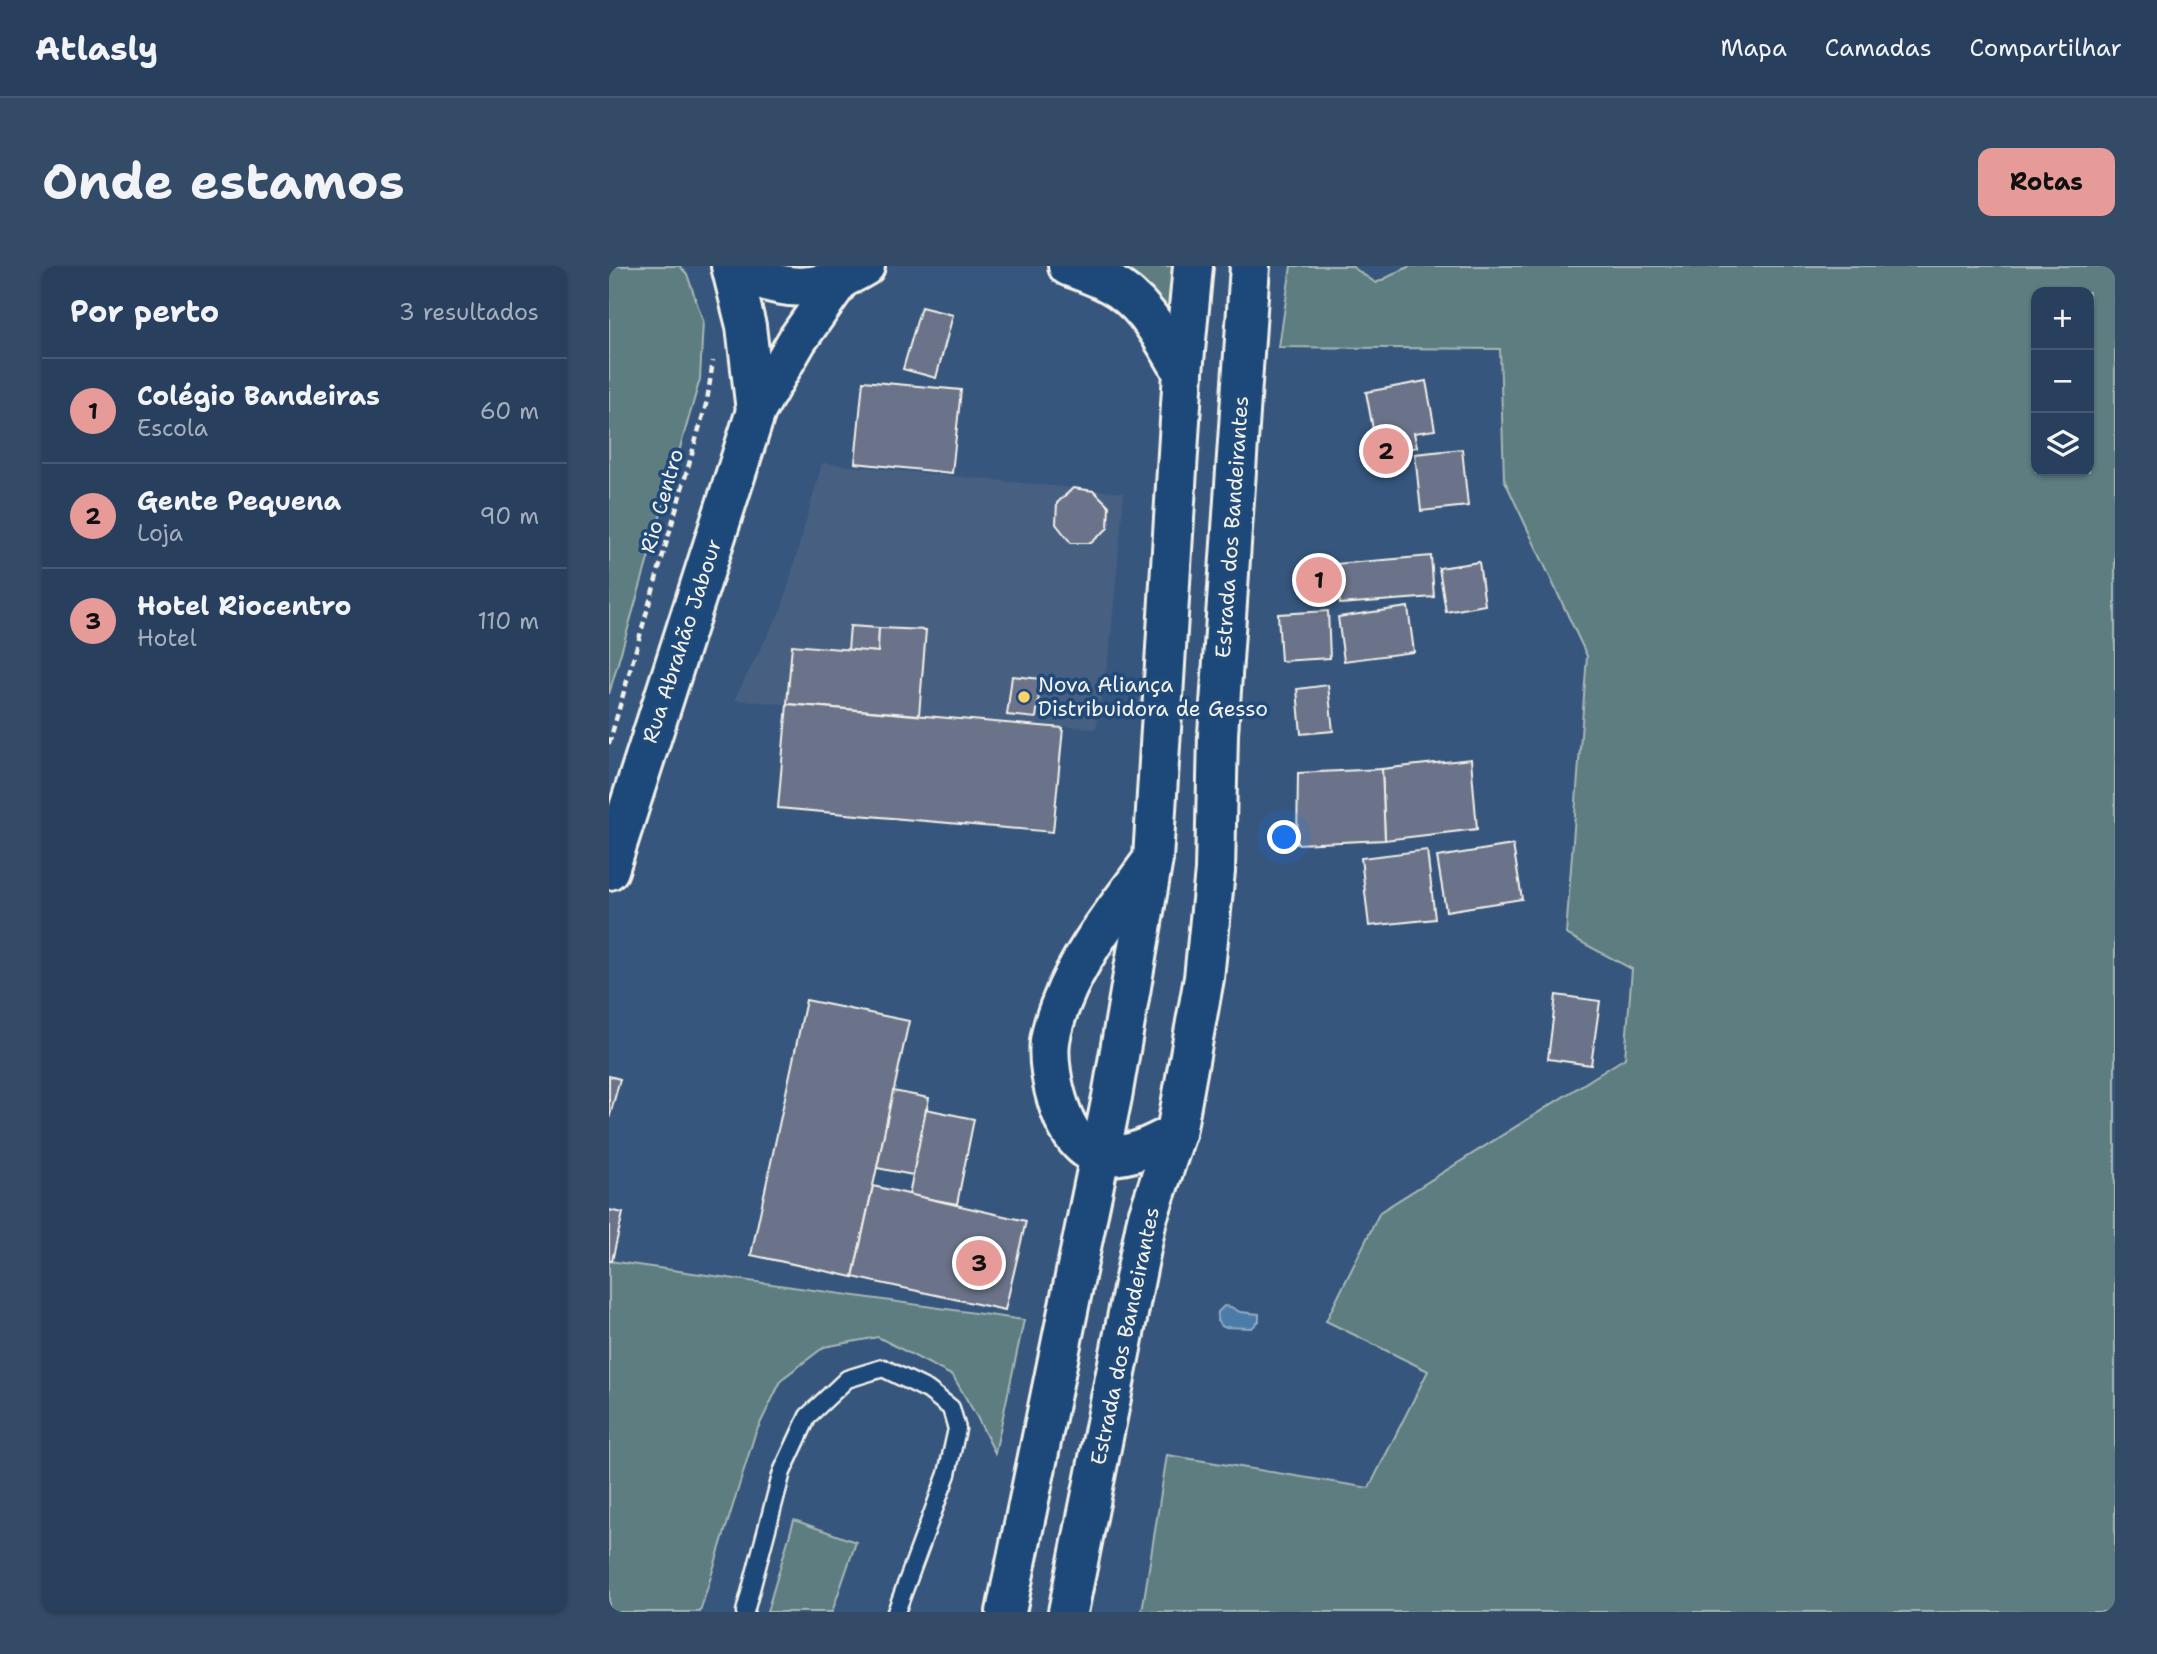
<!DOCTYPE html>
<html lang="pt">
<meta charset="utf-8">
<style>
:root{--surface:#28405e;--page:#344b67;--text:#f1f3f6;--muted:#a5afbc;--line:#445973;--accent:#e69b98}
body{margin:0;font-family:"Shantell Sans",sans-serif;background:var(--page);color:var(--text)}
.controls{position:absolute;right:21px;top:21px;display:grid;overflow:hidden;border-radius:14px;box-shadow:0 2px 5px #0004}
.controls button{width:63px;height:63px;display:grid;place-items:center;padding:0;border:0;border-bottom:2px solid var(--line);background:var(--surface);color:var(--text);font:35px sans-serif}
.you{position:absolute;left:676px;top:572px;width:24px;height:24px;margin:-18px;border:5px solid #fff;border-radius:50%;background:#1a73e8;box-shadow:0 0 0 10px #1a73e833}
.badge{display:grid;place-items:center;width:46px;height:46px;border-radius:50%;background:var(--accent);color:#111;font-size:23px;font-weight:700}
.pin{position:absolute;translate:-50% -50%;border:4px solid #fff;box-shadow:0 2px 7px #0006}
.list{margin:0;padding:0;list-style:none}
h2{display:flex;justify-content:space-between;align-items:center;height:91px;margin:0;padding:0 28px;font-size:30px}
h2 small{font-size:23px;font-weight:400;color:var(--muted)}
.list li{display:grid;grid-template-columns:46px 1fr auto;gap:21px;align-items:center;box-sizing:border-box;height:105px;padding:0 28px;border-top:2px solid var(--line)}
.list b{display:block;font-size:26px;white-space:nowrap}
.list p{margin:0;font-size:23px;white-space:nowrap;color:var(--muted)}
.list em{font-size:23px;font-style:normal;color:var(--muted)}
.icon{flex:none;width:38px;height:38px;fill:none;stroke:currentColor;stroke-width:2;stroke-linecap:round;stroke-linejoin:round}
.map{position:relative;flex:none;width:1506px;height:1346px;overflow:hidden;border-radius:14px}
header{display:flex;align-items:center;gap:42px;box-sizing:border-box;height:98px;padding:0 35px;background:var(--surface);border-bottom:2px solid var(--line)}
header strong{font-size:33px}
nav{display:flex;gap:38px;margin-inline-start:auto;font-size:24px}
.intro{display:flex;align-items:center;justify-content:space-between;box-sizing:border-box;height:168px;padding:0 42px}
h1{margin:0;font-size:49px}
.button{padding:18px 32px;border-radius:14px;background:var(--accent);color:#111;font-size:24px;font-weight:700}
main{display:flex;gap:42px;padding:0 42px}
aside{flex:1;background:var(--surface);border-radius:14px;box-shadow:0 2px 5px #0004}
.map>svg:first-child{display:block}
.built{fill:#465f81}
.green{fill:#5d7d81;stroke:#a8b7b4;stroke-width:2;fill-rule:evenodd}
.water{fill:#4b7ba8;stroke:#8faac2;stroke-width:2}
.building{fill:#6a7389;stroke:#f4f1e8;stroke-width:2}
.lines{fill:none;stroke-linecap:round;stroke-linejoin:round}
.service-casing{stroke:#f4f1e8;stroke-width:21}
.tertiary-casing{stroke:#f4f1e8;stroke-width:44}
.secondary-casing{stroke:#f4f1e8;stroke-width:44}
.path{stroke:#f4f1e8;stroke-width:4.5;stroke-dasharray:7 5;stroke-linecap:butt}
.service{stroke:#1f4a7a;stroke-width:16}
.tertiary{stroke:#1f4a7a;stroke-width:38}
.secondary{stroke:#1f4a7a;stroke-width:38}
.poi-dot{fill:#ffd166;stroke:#1f4a7a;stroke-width:2.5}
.labels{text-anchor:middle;stroke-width:7;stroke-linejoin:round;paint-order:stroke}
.street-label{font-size:21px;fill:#f4f1e8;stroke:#1f4a7a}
.poi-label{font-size:21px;fill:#f4f1e8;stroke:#1f4a7a;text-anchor:start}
</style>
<header>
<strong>Atlasly</strong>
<nav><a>Mapa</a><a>Camadas</a><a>Compartilhar</a></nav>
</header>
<div class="intro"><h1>Onde estamos</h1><a class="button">Rotas</a></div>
<main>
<aside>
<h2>Por perto<small>3 resultados</small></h2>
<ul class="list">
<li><span class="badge">1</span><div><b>Colégio Bandeiras</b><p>Escola</p></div><em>60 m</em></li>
<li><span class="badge">2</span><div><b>Gente Pequena</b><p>Loja</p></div><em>90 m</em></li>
<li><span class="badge">3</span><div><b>Hotel Riocentro</b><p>Hotel</p></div><em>110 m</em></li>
</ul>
</aside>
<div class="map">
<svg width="1506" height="1346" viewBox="0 0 1506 1346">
<rect width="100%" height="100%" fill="#36567e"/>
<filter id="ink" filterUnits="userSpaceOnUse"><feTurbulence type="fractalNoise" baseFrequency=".0143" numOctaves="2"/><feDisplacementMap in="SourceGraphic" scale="14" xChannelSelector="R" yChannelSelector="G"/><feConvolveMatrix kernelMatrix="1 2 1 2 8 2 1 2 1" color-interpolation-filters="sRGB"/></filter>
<g filter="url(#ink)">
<polygon class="built" points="213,197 515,227 501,382 487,463 125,434 173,341"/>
<g class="green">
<polygon points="0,0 71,0 78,8 94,55 91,113 0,428"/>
<polygon points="510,0 564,0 563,49 516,5"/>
<path d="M682,0H742L767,17L801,0H1506V1346H533L558,1189L760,1222L819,1105L717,1055L771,946L1016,792L1023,703L957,668L978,390L895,213L891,83L670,81ZM1427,26H1480V205H1427Z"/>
<polygon points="0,995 415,1054 386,1187 368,1151 344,1110 269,1071 215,1081 173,1113 146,1168 91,1346 0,1346"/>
<polygon points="185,1254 247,1276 223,1346 158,1346"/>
</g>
<polygon class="water" points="615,1040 622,1041 631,1046 650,1048 650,1055 643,1062 614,1061 608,1055 609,1046"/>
<g class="building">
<polygon points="312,41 344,49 327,112 294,103"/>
<polygon points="254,115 352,124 343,207 246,197"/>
<polygon points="817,115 826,164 805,167 808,181 787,185 785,175 767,179 757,126"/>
<polygon points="853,183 859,240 812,245 806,188"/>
<polygon points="464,222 485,225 500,240 499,262 482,277 462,277 447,258 448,237"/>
<polygon points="822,290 825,331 731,338 727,298"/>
<polygon points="870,296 876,339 837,346 830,302"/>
<polygon points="799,341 805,386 735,395 729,351"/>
<polygon points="719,345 721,392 672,395 669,348"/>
<polygon points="241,360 270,362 269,386 239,384"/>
<polygon points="270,362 317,364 310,449 178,438 183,379 269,386"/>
<polygon points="403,410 432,413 427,452 398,449"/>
<polygon points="719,419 724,465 692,468 688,423"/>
<polygon points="178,438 454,462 444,566 169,542"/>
<polygon points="862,493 868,563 776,574 773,503"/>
<polygon points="773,503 776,574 688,578 689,507"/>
<polygon points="904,579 913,633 837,645 828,591"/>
<polygon points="818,584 826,653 760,660 752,592"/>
<polygon points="947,729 991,735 982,799 939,793"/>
<polygon points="197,734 300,755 244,1011 142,989"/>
<polygon points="0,810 11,813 0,853"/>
<polygon points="284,825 320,832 304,909 268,902"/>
<polygon points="317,843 365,853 348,938 300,929"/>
<polygon points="264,920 417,955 396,1044 244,1011"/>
<polygon points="0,944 14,947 3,995 0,995"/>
</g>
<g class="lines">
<defs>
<polyline id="service" points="136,1346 173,1206 199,1150 238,1113 274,1102 319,1124 342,1142 348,1163 338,1208 287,1346"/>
<g id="tertiary">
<polyline points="122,0 137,60 147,145"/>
<path d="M123,0C170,26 209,29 256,0"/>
<path d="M459,0C472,5 487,10 500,17C536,35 554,73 574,106"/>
<polyline points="0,604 147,145 189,73 230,15"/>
</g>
<g id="secondary">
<path d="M539,600C508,643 472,686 453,735C448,747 443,762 441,775C437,807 454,884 492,889C519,893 544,879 567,867"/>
<polyline points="397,1346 503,831 544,593 574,106 584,0"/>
<polyline points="459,1346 538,953 567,867 595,712 606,605 609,468 641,0"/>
</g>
</defs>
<use href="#service" class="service-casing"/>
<use href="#tertiary" class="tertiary-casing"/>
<use href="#secondary" class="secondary-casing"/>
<polyline class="path" points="0,478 98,135 104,95"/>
<use href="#service" class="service"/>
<use href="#tertiary" class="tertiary"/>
<use href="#secondary" class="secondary"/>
</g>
</g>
<circle class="poi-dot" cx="415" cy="431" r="7"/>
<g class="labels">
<g class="street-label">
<text transform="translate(53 235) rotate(-74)" y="7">Rio Centro</text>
<text transform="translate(623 261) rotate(-86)" y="7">Estrada dos Bandeirantes</text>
<text transform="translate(73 375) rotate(-72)" y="7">Rua Abrahão Jabour</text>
<text transform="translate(516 1070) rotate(-78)" y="7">Estrada dos Bandeirantes</text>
</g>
<g class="poi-label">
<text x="429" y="426">Nova Aliança<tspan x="429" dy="24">Distribuidora de Gesso</tspan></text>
</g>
</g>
</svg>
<div class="controls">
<button>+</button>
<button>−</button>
<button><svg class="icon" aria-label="layers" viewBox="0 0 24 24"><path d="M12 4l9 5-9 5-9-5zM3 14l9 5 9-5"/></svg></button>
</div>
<div class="you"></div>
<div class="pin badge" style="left:710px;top:314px">1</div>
<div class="pin badge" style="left:777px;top:185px">2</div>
<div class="pin badge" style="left:370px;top:997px">3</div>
</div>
</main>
